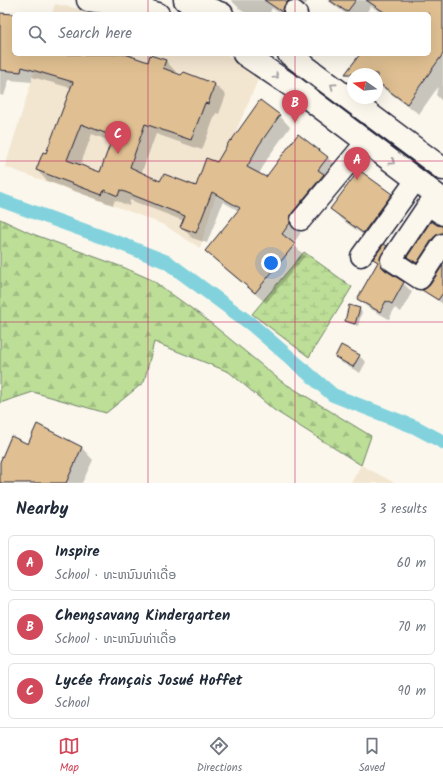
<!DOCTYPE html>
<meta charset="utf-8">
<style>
:root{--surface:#fff;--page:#f2f2f3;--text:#1f2937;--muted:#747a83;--line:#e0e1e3;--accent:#d1495b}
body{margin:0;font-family:Kalam,"Noto Sans Lao",sans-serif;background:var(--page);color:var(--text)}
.compass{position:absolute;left:347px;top:68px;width:36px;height:36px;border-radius:50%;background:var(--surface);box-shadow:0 4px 16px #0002;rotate:284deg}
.you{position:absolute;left:271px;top:263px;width:14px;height:14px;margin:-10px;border:3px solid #fff;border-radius:50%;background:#1a73e8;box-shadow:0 0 0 6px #1a73e833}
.badge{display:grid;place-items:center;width:26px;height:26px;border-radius:50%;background:var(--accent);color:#fff;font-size:13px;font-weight:700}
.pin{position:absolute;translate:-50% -33px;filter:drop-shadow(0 1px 2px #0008)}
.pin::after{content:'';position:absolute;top:21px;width:14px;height:12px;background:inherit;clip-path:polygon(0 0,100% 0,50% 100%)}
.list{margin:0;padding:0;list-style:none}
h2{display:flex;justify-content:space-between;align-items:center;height:52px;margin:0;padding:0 16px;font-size:17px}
h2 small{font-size:13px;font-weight:400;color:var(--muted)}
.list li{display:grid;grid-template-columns:26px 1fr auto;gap:12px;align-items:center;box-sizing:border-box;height:56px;margin:0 8px 8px;padding:0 8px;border:1px solid var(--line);border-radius:6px}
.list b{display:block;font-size:15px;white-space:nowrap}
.list p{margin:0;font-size:13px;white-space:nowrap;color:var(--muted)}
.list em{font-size:13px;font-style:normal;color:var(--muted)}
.icon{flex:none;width:22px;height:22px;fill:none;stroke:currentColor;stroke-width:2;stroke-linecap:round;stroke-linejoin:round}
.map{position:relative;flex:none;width:443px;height:483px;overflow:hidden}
.search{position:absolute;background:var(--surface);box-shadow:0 4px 16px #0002;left:12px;right:12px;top:12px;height:44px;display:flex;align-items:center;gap:10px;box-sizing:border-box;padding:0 14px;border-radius:6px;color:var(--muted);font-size:15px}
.sheet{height:244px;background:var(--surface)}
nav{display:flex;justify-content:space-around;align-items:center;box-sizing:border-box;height:56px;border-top:1px solid var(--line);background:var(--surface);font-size:11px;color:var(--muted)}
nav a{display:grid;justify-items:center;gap:2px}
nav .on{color:var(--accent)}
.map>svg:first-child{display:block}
.built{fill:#f3e6d1}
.forest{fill:url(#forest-firs);stroke:#6f8069}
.wetland{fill:url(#wetland-marsh);stroke:#6f8069}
.shadow{fill:#0003;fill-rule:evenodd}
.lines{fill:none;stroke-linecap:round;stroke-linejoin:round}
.canal{stroke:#82d2dd;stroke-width:14}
.building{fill:#e0c092;stroke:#22223b;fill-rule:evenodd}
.minor-casing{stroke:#22223b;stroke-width:23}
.major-casing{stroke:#22223b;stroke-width:25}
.minor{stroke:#fbf7ec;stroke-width:20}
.major{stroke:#fbf7ec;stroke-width:22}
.oneway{stroke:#99979c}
.grid{fill:none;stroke:#c2185b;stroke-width:1;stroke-opacity:0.55}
</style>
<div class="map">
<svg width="443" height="483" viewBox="0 0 443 483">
<defs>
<pattern id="forest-firs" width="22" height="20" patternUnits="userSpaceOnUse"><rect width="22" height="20" fill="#bcde97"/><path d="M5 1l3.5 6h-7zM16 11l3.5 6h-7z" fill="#a1be83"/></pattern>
<pattern id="wetland-marsh" width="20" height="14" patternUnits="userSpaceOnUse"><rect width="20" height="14" fill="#bcde97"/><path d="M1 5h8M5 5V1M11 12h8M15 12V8" fill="none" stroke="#a1be83"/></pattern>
</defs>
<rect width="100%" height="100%" fill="#fbf7ec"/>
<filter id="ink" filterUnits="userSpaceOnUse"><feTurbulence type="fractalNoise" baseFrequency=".025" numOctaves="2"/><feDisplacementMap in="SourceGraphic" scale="8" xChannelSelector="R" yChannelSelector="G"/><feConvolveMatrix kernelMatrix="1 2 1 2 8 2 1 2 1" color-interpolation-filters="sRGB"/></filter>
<g filter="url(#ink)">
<g class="built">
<polygon points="55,4 104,14 52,14"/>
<polygon points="40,54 226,54 260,75 232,141 200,248 164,225 110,204 5,167"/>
<polygon points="361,465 395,483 351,483"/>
</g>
<polygon class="forest" points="0,219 30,233 125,268 152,280 202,316 281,381 371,436 361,465 274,410 229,372 154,342 144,382 106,413 33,392 0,403"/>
<polygon class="wetland" points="304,252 352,287 309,357 252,314"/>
<g class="shadow">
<polygon points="231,0 309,0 298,14 280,14 272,8 269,14 248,14 242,11"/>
<polygon points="327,0 443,0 443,102 436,95 438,87 419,114 377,84 377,74 353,74 353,80 347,74 361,54 429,54 429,14 383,14 371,6 365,14 346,14"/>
<path d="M14,15V54H133L132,58L148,64L166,61L176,72L175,74L181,76L184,74L215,85L226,95L219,114L216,113L202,150L156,134L141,174L161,182L197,187L218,164L232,142L261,102L280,116L290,127L269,156L259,174L266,179L298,136L328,158L338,168L300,229V234L293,244L305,256L266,303L217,262L206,251L239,211L223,202L207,243L192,238L182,227L184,221L130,200L129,206L115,200L113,205L47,181L37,170L47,154L71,88L32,77V82L9,80L4,96L0,95V16ZM92,134L112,142L101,174L80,166Z"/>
<polygon points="391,194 401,204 373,242 341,219 332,209"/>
<polygon points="442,227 443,227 443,238 422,267 413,261 408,257"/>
<polygon points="386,247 394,255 388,268 389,274 403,283 412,292 401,312 395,308 389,319 367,307 359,299 379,263 374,259"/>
<polygon points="443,267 443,304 424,291 430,286"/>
<polygon points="359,309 362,312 358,326 349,323 346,320"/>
<polygon points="342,346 359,356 366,362 360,373 342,363 336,357"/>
<polygon points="38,426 82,448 93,460 82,483 0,483 0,464 28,445"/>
</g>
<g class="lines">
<polyline class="canal" points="0,200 119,243 167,262 251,324 333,395 415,427 443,442"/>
</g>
<g class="building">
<polygon points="264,0 290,0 286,3 282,12"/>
<polygon points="329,0 356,0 347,12"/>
<polygon points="366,0 443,0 443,54 407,104 377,82 377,74 345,74 360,54 429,54 429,14 387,14"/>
<path d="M0,13L14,14V54H125L148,62L150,55L166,60L163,68L181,75L184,72L215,84L208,104L205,103L191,140L145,124L130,167L160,181L164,174L196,186L206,158L217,162L230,140L231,141L260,100L280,115L259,145L247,167L266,177L298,134L328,157L318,170L324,174L292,213L290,218V223L282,234L295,244L255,293L205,251L240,208L212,192L196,233L180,227L185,216L120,190L118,196L104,190L102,195L36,170L43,152L46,153L73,82L22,67L21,72L0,70ZM81,124L113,136L100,172L67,160Z"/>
<polygon points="359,170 392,194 363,233 330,209"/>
<polygon points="431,221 437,225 443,226 443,233 438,234 433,238 417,263 407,257"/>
<polygon points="384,244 387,246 380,259 381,265 385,270 404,282 392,304 386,301 380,312 357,299 378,262 373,259"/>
<polygon points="443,265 443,293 438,300 422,290 425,289 430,285"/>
<polygon points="349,305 360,308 355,324 345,321"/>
<polygon points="341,345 360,355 353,367 335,357"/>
<polygon points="37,424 82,447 66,483 0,483 0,462 11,436 28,444"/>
</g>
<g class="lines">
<defs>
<g id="minor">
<polyline points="294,11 297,14"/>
<polyline points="443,215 428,205 391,260 420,279 443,244"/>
<polyline points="301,220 366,142"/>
<polyline points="361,256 416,180"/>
</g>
<g id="major">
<polyline points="88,0 127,5 158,14"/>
<polyline points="185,0 222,14"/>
<polyline points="244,54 296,89 443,200"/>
<polyline points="289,54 443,169"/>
</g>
</defs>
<use href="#minor" class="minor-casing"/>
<use href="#major" class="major-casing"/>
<use href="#minor" class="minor"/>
<use href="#major" class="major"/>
</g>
<defs><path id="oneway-chevron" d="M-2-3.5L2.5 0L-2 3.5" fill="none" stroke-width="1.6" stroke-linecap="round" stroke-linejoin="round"/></defs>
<g class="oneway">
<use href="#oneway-chevron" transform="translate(276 76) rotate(34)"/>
<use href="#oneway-chevron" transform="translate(333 86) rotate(-143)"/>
<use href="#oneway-chevron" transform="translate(392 162) rotate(37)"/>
</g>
</g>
<path class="grid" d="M148,0V14M295,0V14M148,54V483M295,54V483M0,161H443M0,322H443"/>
</svg>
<svg class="compass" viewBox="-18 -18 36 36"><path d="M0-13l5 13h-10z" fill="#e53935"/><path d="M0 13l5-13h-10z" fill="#747a83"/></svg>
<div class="you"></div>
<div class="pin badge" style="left:357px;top:180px">A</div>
<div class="pin badge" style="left:295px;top:123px">B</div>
<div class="pin badge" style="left:118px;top:154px">C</div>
<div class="search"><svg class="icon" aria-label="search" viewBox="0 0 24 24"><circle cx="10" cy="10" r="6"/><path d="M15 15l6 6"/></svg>Search here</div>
</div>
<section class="sheet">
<h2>Nearby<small>3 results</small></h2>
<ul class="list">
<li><span class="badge">A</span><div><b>Inspire</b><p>School · ທະຫນົນທ່າເດື່ອ</p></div><em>60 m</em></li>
<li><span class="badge">B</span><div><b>Chengsavang Kindergarten</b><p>School · ທະຫນົນທ່າເດື່ອ</p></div><em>70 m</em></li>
<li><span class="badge">C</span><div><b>Lycée français Josué Hoffet</b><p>School</p></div><em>90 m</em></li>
</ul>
</section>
<nav>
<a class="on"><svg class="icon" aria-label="map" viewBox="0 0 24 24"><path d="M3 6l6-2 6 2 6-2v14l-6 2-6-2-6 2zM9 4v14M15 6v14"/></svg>Map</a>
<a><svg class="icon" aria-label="directions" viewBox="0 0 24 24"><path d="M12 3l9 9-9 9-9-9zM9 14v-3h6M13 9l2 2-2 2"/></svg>Directions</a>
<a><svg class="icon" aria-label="saved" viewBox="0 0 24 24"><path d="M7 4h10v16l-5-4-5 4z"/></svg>Saved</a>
</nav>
